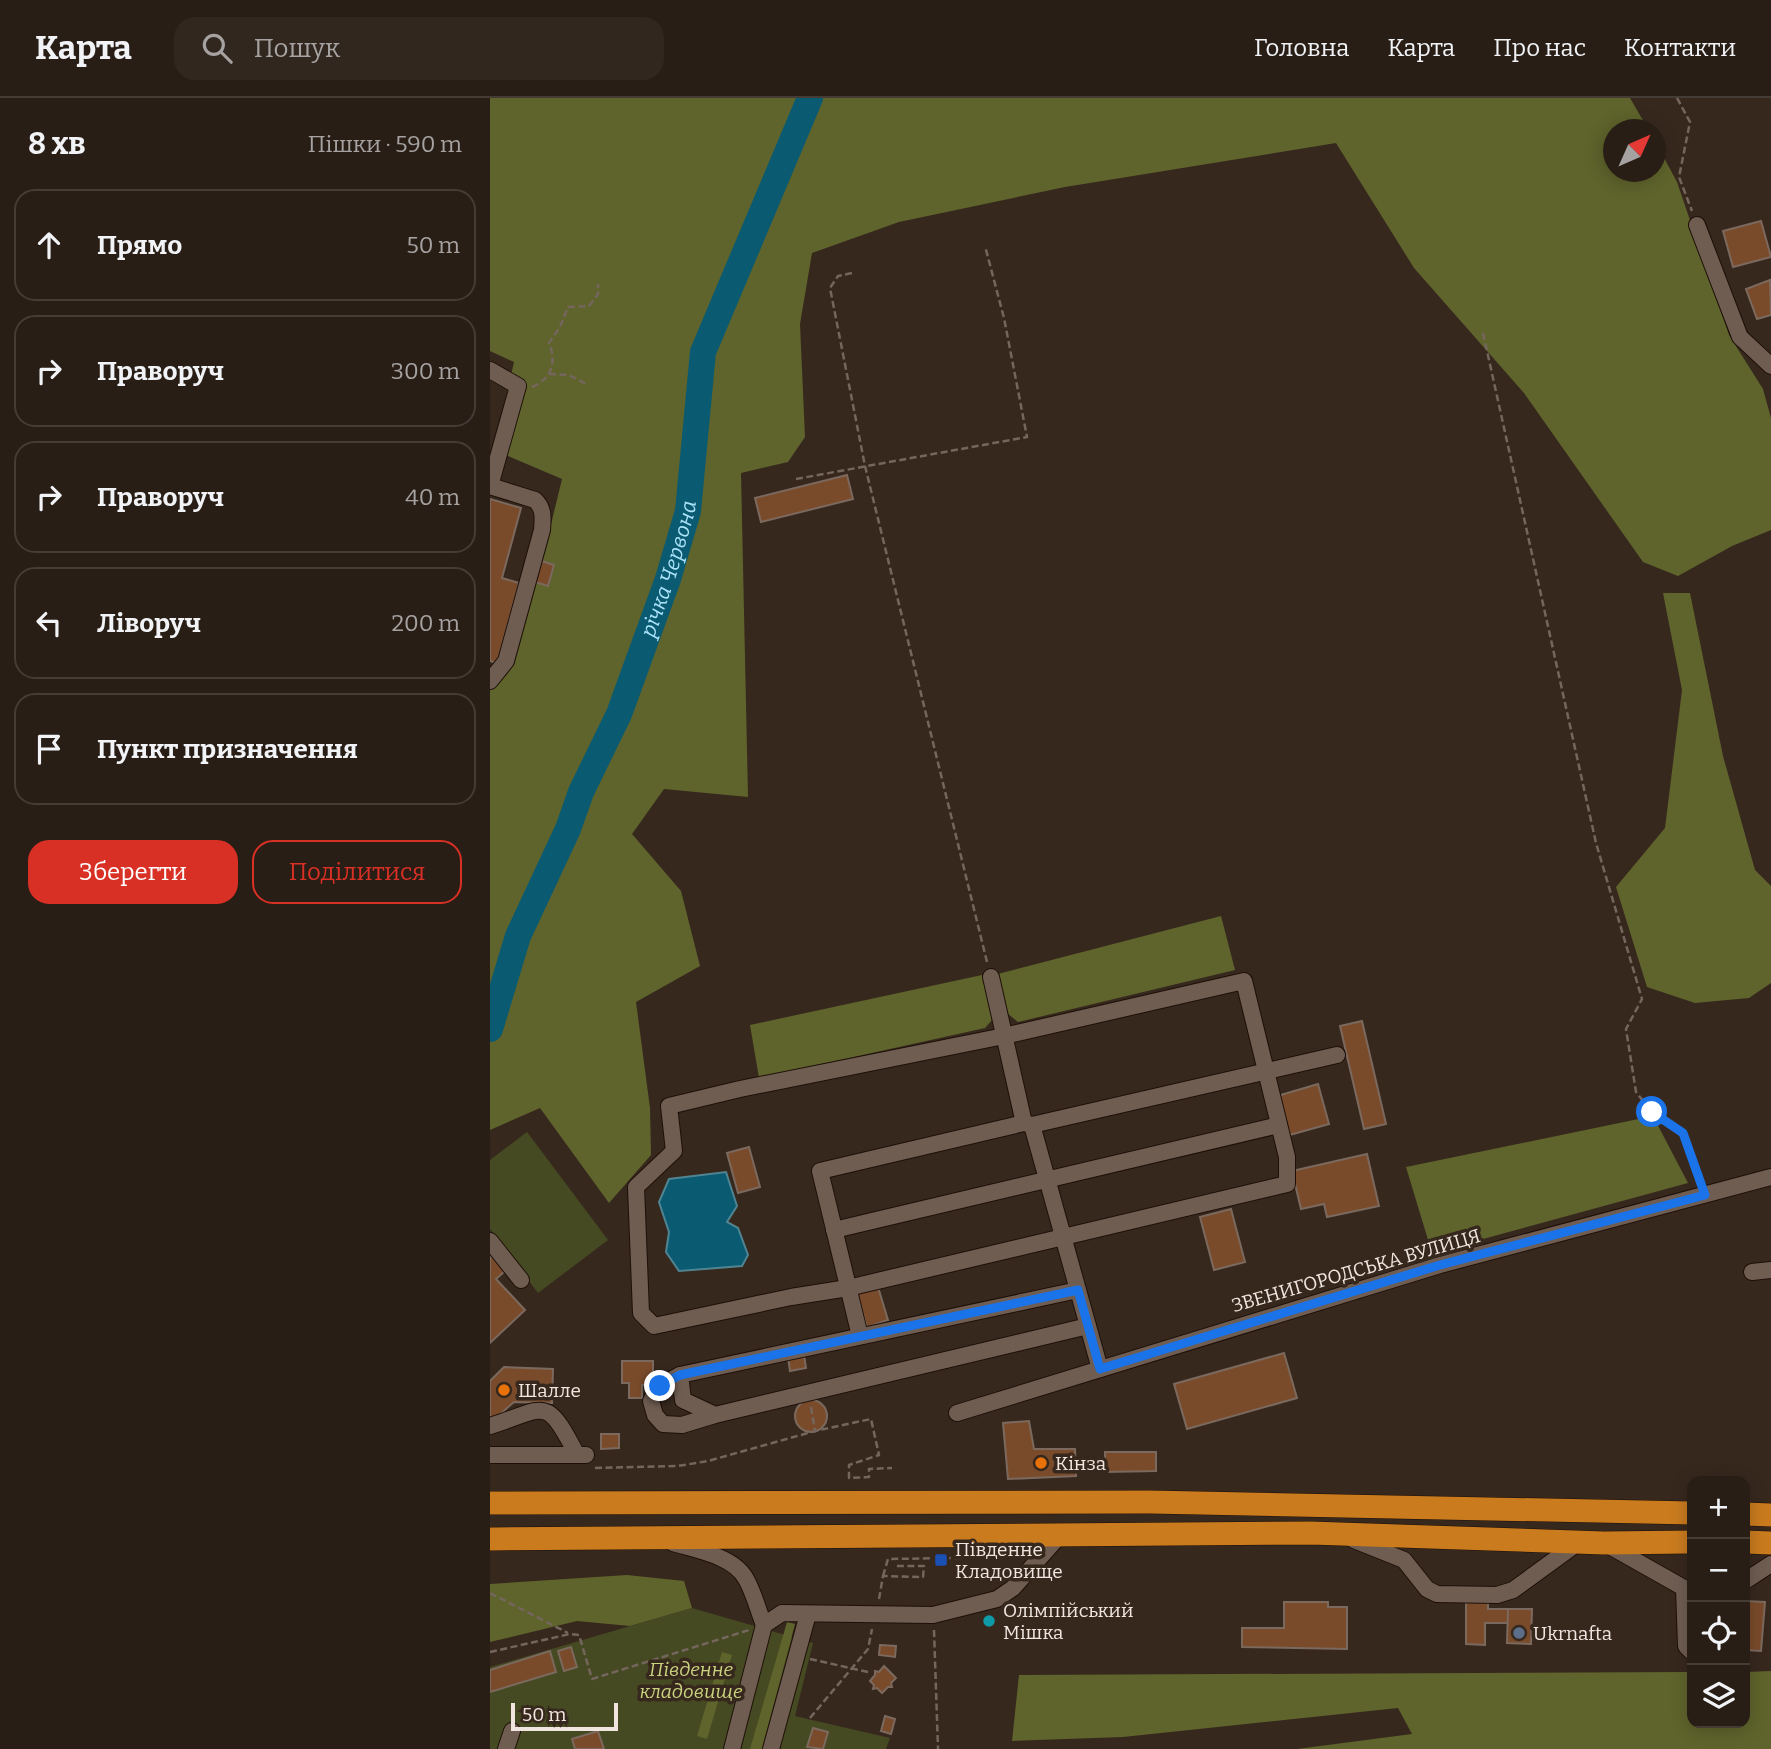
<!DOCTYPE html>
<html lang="uk">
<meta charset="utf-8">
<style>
:root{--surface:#291e16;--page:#31271f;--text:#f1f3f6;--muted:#a5a2a1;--line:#453c35;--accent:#d93025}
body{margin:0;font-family:Bitter,serif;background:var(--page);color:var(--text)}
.controls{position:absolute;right:21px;bottom:21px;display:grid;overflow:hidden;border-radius:14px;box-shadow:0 4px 18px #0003}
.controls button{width:63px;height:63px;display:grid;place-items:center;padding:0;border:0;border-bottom:2px solid var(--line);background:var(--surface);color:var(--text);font:35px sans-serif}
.compass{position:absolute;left:1113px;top:21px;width:63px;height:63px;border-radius:50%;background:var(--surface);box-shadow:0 4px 18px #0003;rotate:45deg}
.scale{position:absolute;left:21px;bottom:18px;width:107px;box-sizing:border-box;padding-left:7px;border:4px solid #f0e6df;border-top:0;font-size:19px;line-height:24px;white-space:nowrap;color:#f0e6df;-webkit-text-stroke:5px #37281e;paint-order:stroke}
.stop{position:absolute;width:21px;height:21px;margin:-16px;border:5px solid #1a73e8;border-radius:50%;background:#fff}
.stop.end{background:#1a73e8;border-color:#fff;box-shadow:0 2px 7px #0008}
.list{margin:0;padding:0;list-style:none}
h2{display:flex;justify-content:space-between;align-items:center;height:91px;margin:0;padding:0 28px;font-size:30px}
h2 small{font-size:23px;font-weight:400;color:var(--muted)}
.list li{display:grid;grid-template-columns:46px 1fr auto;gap:21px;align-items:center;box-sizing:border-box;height:112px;margin:0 14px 14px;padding:0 14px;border:2px solid var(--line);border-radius:21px}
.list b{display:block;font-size:26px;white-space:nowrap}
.list em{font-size:23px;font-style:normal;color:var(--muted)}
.actions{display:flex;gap:14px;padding:21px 28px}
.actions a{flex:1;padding:16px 0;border:2px solid var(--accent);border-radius:21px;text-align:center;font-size:24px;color:var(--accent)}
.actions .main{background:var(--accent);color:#fff}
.icon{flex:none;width:38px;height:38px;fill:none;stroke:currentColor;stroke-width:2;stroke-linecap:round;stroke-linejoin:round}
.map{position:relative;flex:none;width:1281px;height:1651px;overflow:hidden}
header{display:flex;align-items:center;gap:42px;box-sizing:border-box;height:98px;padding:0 35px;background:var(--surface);border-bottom:2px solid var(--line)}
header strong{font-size:33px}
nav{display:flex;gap:38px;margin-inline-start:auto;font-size:24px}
.search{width:490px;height:63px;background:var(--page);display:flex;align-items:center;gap:18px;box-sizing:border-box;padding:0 24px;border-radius:21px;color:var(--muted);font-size:26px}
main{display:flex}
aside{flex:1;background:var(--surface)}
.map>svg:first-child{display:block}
.green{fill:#454a22}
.forest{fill:#5f642c}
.water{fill:#0a5a71;stroke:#4f8492;stroke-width:2}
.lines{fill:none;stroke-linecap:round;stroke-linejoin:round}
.river{stroke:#0a5a71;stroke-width:26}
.building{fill:#7a4b2b;stroke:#7b695e;stroke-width:2}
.minor-casing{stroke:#1e1008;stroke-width:18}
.highway-casing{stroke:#1e1008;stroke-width:24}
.path{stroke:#74665d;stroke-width:2.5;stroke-dasharray:7 3.5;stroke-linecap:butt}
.minor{stroke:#6f5d52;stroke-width:16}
.highway{stroke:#ca7b1e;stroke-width:23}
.route{stroke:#1a73e8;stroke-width:9}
.food-dot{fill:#e8710a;stroke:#37281e;stroke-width:2.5}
.transit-dot{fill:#1a4fb4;stroke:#37281e;stroke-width:2.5}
.culture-dot{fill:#0f9aa8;stroke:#37281e;stroke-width:2.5}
.service-dot{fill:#5c6f8a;stroke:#37281e;stroke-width:2.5}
.labels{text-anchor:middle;stroke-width:7;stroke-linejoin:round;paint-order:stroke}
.street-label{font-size:19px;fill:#f0e6df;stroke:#37281e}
.poi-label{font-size:19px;fill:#f0e6df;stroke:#37281e;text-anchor:start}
.park-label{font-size:19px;font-style:italic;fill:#cad47f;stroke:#37281e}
.water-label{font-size:21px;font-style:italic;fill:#abe3f9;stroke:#37281e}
</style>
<header>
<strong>Карта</strong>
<div class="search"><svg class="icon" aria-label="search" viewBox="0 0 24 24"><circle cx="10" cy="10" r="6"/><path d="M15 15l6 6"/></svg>Пошук</div>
<nav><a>Головна</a><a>Карта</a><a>Про нас</a><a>Контакти</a></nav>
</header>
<main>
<aside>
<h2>8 хв<small>Пішки · 590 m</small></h2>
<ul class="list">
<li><svg class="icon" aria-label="ahead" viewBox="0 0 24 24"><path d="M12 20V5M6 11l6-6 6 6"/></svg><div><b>Прямо</b></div><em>50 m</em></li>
<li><svg class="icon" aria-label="right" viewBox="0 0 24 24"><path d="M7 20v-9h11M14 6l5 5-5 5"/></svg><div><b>Праворуч</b></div><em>300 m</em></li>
<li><svg class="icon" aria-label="right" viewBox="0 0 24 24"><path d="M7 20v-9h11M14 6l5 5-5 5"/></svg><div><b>Праворуч</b></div><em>40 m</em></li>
<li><svg class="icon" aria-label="left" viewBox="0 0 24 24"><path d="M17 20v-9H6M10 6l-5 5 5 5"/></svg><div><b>Ліворуч</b></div><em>200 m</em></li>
<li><svg class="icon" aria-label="arrive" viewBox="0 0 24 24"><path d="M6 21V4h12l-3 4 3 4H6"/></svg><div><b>Пункт призначення</b></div></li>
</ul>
<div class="actions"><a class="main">Зберегти</a><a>Поділитися</a></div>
</aside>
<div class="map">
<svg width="1281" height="1651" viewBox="0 0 1281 1651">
<rect width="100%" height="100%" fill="#37281e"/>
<g class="green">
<polygon points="37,1034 118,1142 48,1195 0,1131 0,1062"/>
<polygon points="202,1510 323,1545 305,1618 400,1640 396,1651 0,1651 0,1569"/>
</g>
<g class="forest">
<polygon points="0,0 1140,0 1158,31 1124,32 1124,74 1166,74 1166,45 1187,84 1239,237 1273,291 1281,320 1281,432 1242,448 1188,478 1153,464 1034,295 924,170 846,45 575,89 409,124 322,155 310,226 315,339 298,364 251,375 258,699 174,691 142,736 191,793 210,868 146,904 160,1010 161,1057 119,1105 50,1010 0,1032 0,589 57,443 72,381 4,352 24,264 0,253"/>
<polygon points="1173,495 1200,495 1233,658 1265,772 1281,788 1281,885 1259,900 1205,905 1157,889 1126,789 1175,730 1192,592"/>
<polygon points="731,818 745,872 528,924 517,915 508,876"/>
<polygon points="492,877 502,922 495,930 269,980 260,927"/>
<polygon points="1163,1018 1198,1085 942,1155 916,1069"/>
<polygon points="137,1477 194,1483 202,1510 140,1528 87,1523 0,1544 0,1486"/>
<polygon points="297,1524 305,1526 272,1651 260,1651"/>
<polygon points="232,1554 242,1557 217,1641 207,1638"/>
<polygon points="1281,1573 1281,1651 807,1651 922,1636 908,1610 633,1639 522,1643 529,1577 1202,1574 1202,1625 1255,1625 1255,1574"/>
</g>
<polygon class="water" points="236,1074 247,1108 237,1124 248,1130 258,1157 252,1168 189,1173 176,1154 179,1134 169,1104 179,1081"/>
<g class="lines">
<path class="river" id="s1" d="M0,931L28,838L78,731L91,694L129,616L178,481L198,413L213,254L320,0"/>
</g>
<g class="building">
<polygon points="1271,123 1281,159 1243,169 1233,133"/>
<polygon points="1280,182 1281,217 1267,221 1256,191"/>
<polygon points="357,377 363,401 271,424 265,400"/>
<polygon points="0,401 31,410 12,480 29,485 7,565 0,563"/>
<polygon points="52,463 64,467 58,488 45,484"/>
<polygon points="872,923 896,1026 874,1031 850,928"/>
<polygon points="828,986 839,1026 796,1038 784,999"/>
<polygon points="259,1049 270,1089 248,1095 237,1055"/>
<polygon points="877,1056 889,1108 837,1119 834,1106 811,1111 802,1073"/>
<polygon points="741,1111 755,1164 724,1172 710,1119"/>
<polygon points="0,1157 15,1173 6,1181 35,1212 0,1245"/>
<polygon points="388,1189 398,1222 377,1229 367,1196"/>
<polygon points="794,1255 807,1300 697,1331 684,1286"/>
<polygon points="314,1257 316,1270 300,1273 298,1259"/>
<polygon points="132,1263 163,1263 163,1287 152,1287 152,1300 139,1300 139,1285 132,1285"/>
<polygon points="14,1269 63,1271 62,1305 24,1304 0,1325 0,1283"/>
<circle cx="321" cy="1318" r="16"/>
<polygon points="539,1323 544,1351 585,1351 586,1378 518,1381 513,1325"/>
<polygon points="111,1336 129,1336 129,1350 111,1351"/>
<polygon points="615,1354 666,1354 666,1373 615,1374"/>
<polygon points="976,1496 998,1496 998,1511 1018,1511 1018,1525 995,1525 995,1547 976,1546"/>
<polygon points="1255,1503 1275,1504 1271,1553 1255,1552"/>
<polygon points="794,1504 838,1504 838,1509 857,1509 857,1551 752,1549 752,1530 794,1530"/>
<polygon points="1018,1511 1042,1511 1041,1546 1017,1545"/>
<polygon points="390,1547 406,1548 405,1559 389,1557"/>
<polygon points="81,1549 87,1569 74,1573 68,1553"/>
<polygon points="60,1553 66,1574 0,1594 0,1572"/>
<polygon points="394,1568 406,1580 401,1585 402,1589 398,1589 392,1595 387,1590 383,1591 384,1587 380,1583 385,1577 385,1573 389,1574"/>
<polygon points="395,1618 405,1621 401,1636 391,1633"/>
<polygon points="323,1630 338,1634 333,1651 317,1649"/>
<polygon points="108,1633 114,1651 85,1651 82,1641"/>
</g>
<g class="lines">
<defs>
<g id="minor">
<polyline points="1207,127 1250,239 1281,268"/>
<polyline points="0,272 28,288 0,388"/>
<path d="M0,388L45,402C54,410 53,420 52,432L16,563L0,583"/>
<polyline points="501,879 534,1025"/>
<polygon points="754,883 797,1059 797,1086 358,1190 301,1199 164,1228 151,1215 146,1089 184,1053 179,1008 250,991 514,938"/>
<polyline points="542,1027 610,1271"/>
<polyline points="344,1132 789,1027"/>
<polyline points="0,1143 31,1182"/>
<polyline points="1262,1174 1281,1172"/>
<polyline points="588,1192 190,1277 193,1302 225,1317 598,1228"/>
<polyline points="370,1238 330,1073 534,1025 542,1027 847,957"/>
<polyline points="190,1277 169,1288 161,1303 165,1317 173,1326 192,1327 225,1317"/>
<polyline points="467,1315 950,1167 1281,1079"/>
<path d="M0,1328C57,1310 55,1296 87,1357"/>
<polyline points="0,1357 96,1357"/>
<polyline points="864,1442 914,1462 937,1491 947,1496 1007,1497 1023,1492 1089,1444"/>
<path d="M183,1445C206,1452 244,1458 256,1481C264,1495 268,1512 274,1527"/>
<polyline points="1116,1446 1194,1490 1196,1548 1202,1554"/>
<polyline points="1255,1483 1281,1466"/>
<polyline points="16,1651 22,1633"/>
<polyline points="242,1651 274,1527 292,1515 443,1517 507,1501 523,1490 571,1436"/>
<polyline points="281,1651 318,1516"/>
</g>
<g id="highway">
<polyline points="0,1405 660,1404 1202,1415"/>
<polyline points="1255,1416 1281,1417"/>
<polyline points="0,1441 821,1435 1114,1445 1202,1444"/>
<polyline points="1255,1444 1281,1445"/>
</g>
</defs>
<use href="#minor" class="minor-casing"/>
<use href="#highway" class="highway-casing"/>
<g class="path">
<polyline points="1187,0 1200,24 1189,79 1202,113"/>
<polyline points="362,175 348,178 340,190 375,368 497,864"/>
<polyline points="993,235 1106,745 1152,901 1136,931 1146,994 1162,1014 1193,1035 1210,1084"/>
<polyline points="59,276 79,277 96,286"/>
<path d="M42,289C62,281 67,263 59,245L70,229L78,209L99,208L108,196V186"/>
<polyline points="306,381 537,339 514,220 495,148"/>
<polyline points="321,1309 325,1333"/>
<polyline points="105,1370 188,1368 218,1363 325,1333 381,1321 389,1357 359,1367 359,1380 379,1379 379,1371 402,1370"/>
<polyline points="393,1478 398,1461 531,1459"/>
<polyline points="0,1495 78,1535"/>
<polyline points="389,1501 393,1478 433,1479 434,1468 404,1468"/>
<polyline points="444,1532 448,1651"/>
<polyline points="0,1554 80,1536 89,1537 102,1581 259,1532"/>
<polyline points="320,1561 378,1574"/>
<polyline points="320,1620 378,1551 382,1531"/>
</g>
<use href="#minor" class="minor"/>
<use href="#highway" class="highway"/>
</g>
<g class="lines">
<polyline class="route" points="170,1288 190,1277 588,1192 610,1271 950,1167 1215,1097 1193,1035 1162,1014"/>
</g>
<g class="food-dot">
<circle cx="14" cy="1292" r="7"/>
<circle cx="551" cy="1365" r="7"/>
</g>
<rect class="transit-dot" x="444" y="1455" width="14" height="14" rx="3.5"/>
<circle class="culture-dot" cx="499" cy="1523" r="7"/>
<circle class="service-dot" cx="1029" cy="1535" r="7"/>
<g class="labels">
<g class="street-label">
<text transform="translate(866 1172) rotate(-16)" y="7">ЗВЕНИГОРОДСЬКА ВУЛИЦЯ</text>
</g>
<g class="poi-label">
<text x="28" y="1299">Шалле</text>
<text x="565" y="1372">Кінза</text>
<text x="465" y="1458">Південне<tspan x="465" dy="22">Кладовище</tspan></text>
<text x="513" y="1519">Олімпійський<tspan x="513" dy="22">Мішка</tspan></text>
<text x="1043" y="1542">Ukrnafta</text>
</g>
<g class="park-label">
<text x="201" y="1578">Південне<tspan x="201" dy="22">кладовище</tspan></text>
</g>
<g class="water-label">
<text dy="7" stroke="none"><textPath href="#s1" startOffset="495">річка Червона</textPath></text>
</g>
</g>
</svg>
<div class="controls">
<button>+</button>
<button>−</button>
<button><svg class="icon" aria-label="locate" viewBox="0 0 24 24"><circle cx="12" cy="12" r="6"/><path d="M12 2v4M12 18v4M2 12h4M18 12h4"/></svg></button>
<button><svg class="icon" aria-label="layers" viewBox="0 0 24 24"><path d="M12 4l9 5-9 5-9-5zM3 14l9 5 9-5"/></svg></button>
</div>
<svg class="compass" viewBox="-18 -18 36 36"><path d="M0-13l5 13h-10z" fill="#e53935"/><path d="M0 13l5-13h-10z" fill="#a5a2a1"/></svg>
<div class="scale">50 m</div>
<div class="stop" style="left:1162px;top:1014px"></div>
<div class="stop end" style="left:170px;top:1288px"></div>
</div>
</main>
